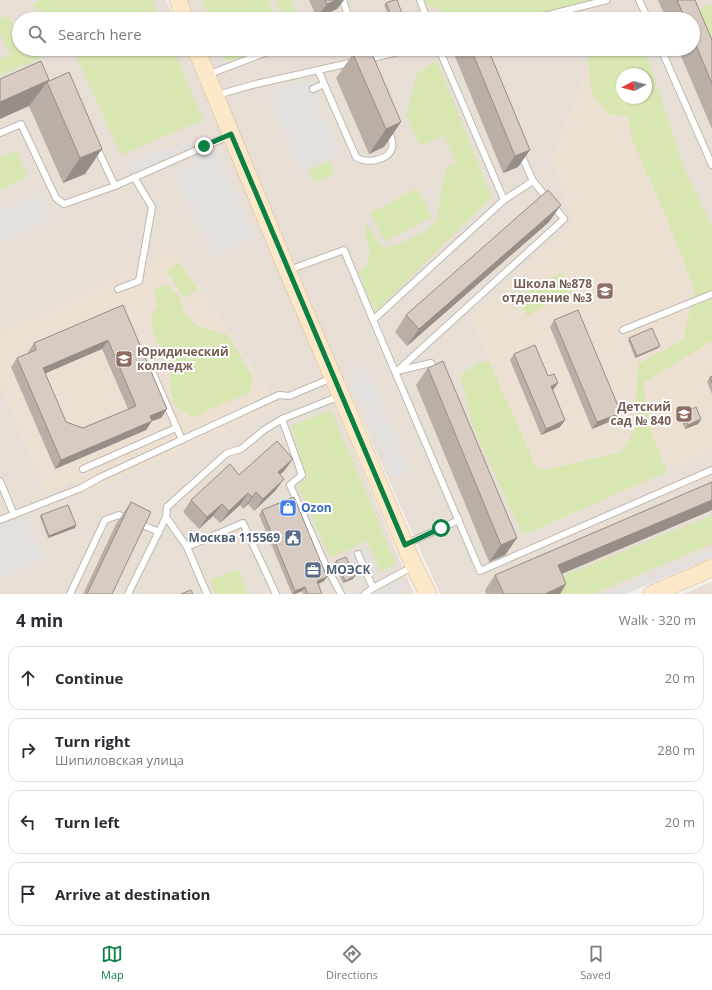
<!DOCTYPE html>
<meta charset="utf-8">
<style>
:root{--surface:#fff;--page:#f7f7f7;--text:#2b2b33;--muted:#7c7c81;--line:#e1e1e2;--accent:#0b8043}
body{margin:0;font-family:"Open Sans",sans-serif;background:var(--page);color:var(--text)}
.compass{position:absolute;left:616px;top:68px;width:36px;height:36px;border-radius:50%;background:var(--surface);box-shadow:0 1px 3px #0004;rotate:263deg}
.stop{position:absolute;width:12px;height:12px;margin:-9px;border:3px solid #0b8043;border-radius:50%;background:#fff}
.stop.end{background:#0b8043;border-color:#fff;box-shadow:0 1px 4px #0008}
.list{margin:0;padding:0;list-style:none}
h2{display:flex;justify-content:space-between;align-items:center;height:52px;margin:0;padding:0 16px;font-size:17px}
h2 small{font-size:13px;font-weight:400;color:var(--muted)}
.list li{display:grid;grid-template-columns:26px 1fr auto;gap:12px;align-items:center;box-sizing:border-box;height:64px;margin:0 8px 8px;padding:0 8px;border:1px solid var(--line);border-radius:12px}
.list b{display:block;font-size:15px;white-space:nowrap}
.list p{margin:0;font-size:13px;white-space:nowrap;color:var(--muted)}
.list em{font-size:13px;font-style:normal;color:var(--muted)}
.icon{flex:none;width:22px;height:22px;fill:none;stroke:currentColor;stroke-width:2;stroke-linecap:round;stroke-linejoin:round}
.map{position:relative;flex:none;width:712px;height:594px;overflow:hidden}
.search{position:absolute;background:var(--surface);box-shadow:0 1px 3px #0004;left:12px;right:12px;top:12px;height:44px;display:flex;align-items:center;gap:10px;box-sizing:border-box;padding:0 14px;border-radius:22px;color:var(--muted);font-size:15px}
.sheet{height:340px;background:var(--surface)}
nav{display:flex;justify-content:space-around;align-items:center;box-sizing:border-box;height:56px;border-top:1px solid var(--line);background:var(--surface);font-size:11px;color:var(--muted)}
nav a{display:grid;justify-items:center;gap:2px}
nav .on{color:var(--accent)}
.map>svg:first-child{display:block}
.residential{fill:#e7dfd6;fill-rule:evenodd}
.education{fill:#ece0d3}
.green{fill:#d8e7b2;fill-rule:evenodd}
.parking{fill:#e2dfdd}
.lines{fill:none;stroke-linecap:round;stroke-linejoin:round}
.lane-casing{stroke:#c2b7ae;stroke-width:8}
.secondary-casing{stroke:#d5bb9c;stroke-width:18}
.lane{stroke:#fff;stroke-width:6}
.secondary{stroke:#fde7c9;stroke-width:17}
.wall{fill:#baafa6;fill-rule:evenodd}
.shaded-wall{fill:#978e87}
.building{fill:#d8cbc1;stroke:#978e87;fill-rule:evenodd}
.route{stroke:#0b8043;stroke-width:5}
.labels{text-anchor:middle;stroke-width:4;stroke-linejoin:round;paint-order:stroke}
.education-label{font-size:12px;font-weight:bold;fill:#785e54;stroke:#fff;text-anchor:end}
.shop-label{font-size:12px;font-weight:bold;fill:#366cbe;stroke:#fff;text-anchor:start}
.service-label{font-size:12px;font-weight:bold;fill:#4e5e75;stroke:#fff;text-anchor:end}
</style>
<div class="map">
<svg width="712" height="594" viewBox="0 0 712 594">
<rect width="100%" height="100%" fill="#f4eee8"/>
<g class="residential">
<polygon points="0,0 166,0 174,19 19,19 19,49 186,49 414,594 0,594"/>
<path d="M186,0H712V553L613,594H440L336,362L228,108L205,49H693V19H194ZM622,74H646V98H622Z"/>
<polygon points="712,582 712,594 683,594"/>
</g>
<g class="education">
<polygon points="594,49 622,74 622,98 712,266 712,452 555,522 470,316 574,222 551,160"/>
<polygon points="174,249 270,391 278,407 84,495 77,480 45,494 0,384 0,333"/>
</g>
<g class="green">
<polygon points="42,0 152,0 160,19 45,19 32,4"/>
<polygon points="202,0 268,0 276,19 210,19"/>
<polygon points="275,0 291,0 298,19 283,19"/>
<polygon points="413,0 589,0 575,19 441,19 438,8"/>
<polygon points="710,4 712,7 712,43 698,10"/>
<polygon points="7,16 19,32 19,49 32,49 40,58 0,75 0,59 11,54 0,35 0,19"/>
<polygon points="73,49 173,49 203,120 121,155"/>
<polygon points="222,49 264,49 227,62"/>
<path d="M594,49H645L684,168L712,226V341L643,383L651,431L667,472L523,535L473,428L460,375L479,362L489,361L537,469H548L622,452L635,429L638,364L683,340L695,290L664,212L633,142L628,117L607,114L592,93L588,62ZM622,74H646V98H622Z"/>
<path d="M437,60L492,197L375,312L359,272C382,253 359,241 367,223L379,243L385,248L396,245L426,231L437,220L441,191L447,166L456,162L444,135L420,146L406,115L417,74Z"/>
<polygon points="16,150 28,177 0,190 0,157"/>
<polygon points="329,160 335,173 315,183 309,170"/>
<polygon points="417,188 432,217 385,242 370,213"/>
<polygon points="179,262 198,289 185,298 166,271"/>
<polygon points="562,272 573,291 527,316 517,297"/>
<path d="M166,284L180,297L184,313L197,326L228,335L253,378L249,394L221,404L193,418L173,403C171,389 170,374 166,360C160,340 142,326 158,306L153,291Z"/>
<polygon points="331,410 396,564 381,572 367,541 330,558 299,488 299,484 307,477 307,474 299,458 297,449 299,449 290,426"/>
<polygon points="712,515 712,544 593,594 559,594 553,580"/>
<polygon points="238,569 248,594 215,594 210,580"/>
</g>
<g class="parking">
<polygon points="309,80 340,153 300,170 266,91"/>
<polygon points="183,142 186,150 129,174 125,166"/>
<polygon points="217,151 255,238 211,257 173,170"/>
<polygon points="42,193 54,216 0,241 0,212"/>
<polygon points="365,363 411,469 392,477 347,370"/>
<polygon points="27,516 45,560 4,577 0,568 0,527"/>
<polygon points="367,547 379,573 358,583 346,557"/>
<polygon points="708,551 712,552 712,558 625,594 606,594"/>
<polygon points="404,581 407,586 391,594 377,594"/>
</g>
<g class="lines">
<defs>
<g id="lane">
<polyline points="343,0 349,19"/>
<polyline points="420,0 427,19"/>
<polyline points="639,0 648,19"/>
<polyline points="532,19 607,0"/>
<polyline points="661,49 712,165"/>
<polyline points="367,59 412,49"/>
<path d="M318,70L356,157C366,164 388,161 392,148C394,141 390,135 388,130"/>
<polyline points="207,75 275,49"/>
<polyline points="313,89 324,84"/>
<polyline points="217,95 256,84 354,62"/>
<polyline points="0,133 21,124 56,198 64,204 115,186 231,135"/>
<polyline points="96,146 115,186"/>
<polyline points="504,200 533,181 521,154"/>
<polyline points="289,270 344,250 373,320 504,200 439,49"/>
<polyline points="118,289 139,281 152,207 134,177"/>
<polyline points="373,320 480,571 712,470"/>
<polyline points="623,330 712,294"/>
<polyline points="152,371 182,440"/>
<polyline points="397,371 431,363 436,373"/>
<polyline points="396,372 564,219 533,181"/>
<polyline points="282,419 302,475 290,485 325,564 341,594"/>
<polyline points="83,469 176,428"/>
<polyline points="0,481 14,515"/>
<polyline points="166,517 187,547 207,594"/>
<polyline points="0,520 81,488 101,477 279,395 289,396 332,378"/>
<polyline points="138,523 159,532"/>
<polyline points="406,544 459,520"/>
<polyline points="187,547 243,523 276,594"/>
<polyline points="358,554 373,588"/>
<polyline points="70,594 105,520 119,515 128,519"/>
<polyline points="128,594 166,517 167,507 227,453 241,449 264,430 282,419 340,396"/>
<polyline points="365,594 373,588 414,566"/>
</g>
<g id="secondary">
<polyline points="178,0 185,19"/>
<polyline points="196,49 287,270 414,566 428,594"/>
<polyline points="652,594 712,568"/>
</g>
</defs>
<use href="#lane" class="lane-casing"/>
<use href="#secondary" class="secondary-casing"/>
<use href="#lane" class="lane"/>
<use href="#secondary" class="secondary"/>
</g>
<g class="wall">
<polygon points="309,0 344,0 337,9 317,18"/>
<polygon points="658,0 695,0 712,40 712,129 678,49 693,49 693,19 666,19"/>
<polygon points="386,3 402,13 401,15 390,19 384,5"/>
<polygon points="458,49 488,49 530,150 518,167 503,173 454,54"/>
<polygon points="353,54 401,122 384,147 369,154 336,78"/>
<polygon points="0,79 49,81 102,149 85,174 63,183 29,106"/>
<polygon points="549,222 407,346 395,332 406,315"/>
<path d="M123,305L167,409L161,418L152,421L146,430L55,469L11,367L17,358L28,353V352L34,343ZM102,349L128,409L83,428L66,422L45,373Z"/>
<polygon points="554,320 616,419 592,429 550,327"/>
<polygon points="629,338 658,348 635,358 628,340"/>
<polygon points="514,354 558,383 553,390 565,420 560,427 541,435 510,360"/>
<polygon points="428,368 517,538 505,555 489,562 416,385"/>
<polygon points="712,376 712,394 707,382 710,377"/>
<polygon points="683,413 701,419 698,424 685,429 680,418"/>
<polygon points="284,471 280,475 275,491 254,511 248,504 243,509 240,505 220,523 213,516 199,529 183,512 191,500 239,475"/>
<polygon points="131,502 112,594 83,594 116,524"/>
<polygon points="262,510 324,581 318,584 322,594 303,594 302,591 295,594 292,594 259,515"/>
<polygon points="712,510 562,574 566,584 560,594 486,594 485,590 495,575"/>
<polygon points="41,515 75,528 48,538 40,517"/>
<polygon points="336,561 353,579 343,583 334,564"/>
</g>
<g class="shaded-wall">
<polygon points="336,0 344,0 337,9 317,18 327,4"/>
<polygon points="402,13 401,15 391,19 392,17"/>
<polygon points="49,80 47,82 29,106 0,119 0,102"/>
<polygon points="401,122 384,147 369,154 386,129"/>
<polygon points="102,149 85,174 63,183 80,158"/>
<polygon points="530,150 518,167 503,173 515,156"/>
<polygon points="561,205 549,222 407,346 419,329"/>
<polygon points="108,340 102,349 37,377 43,368"/>
<polygon points="660,346 658,348 635,358 637,356"/>
<polygon points="558,383 553,390 546,393 551,386"/>
<polygon points="167,409 161,418 152,421 146,430 55,469 61,460 150,416"/>
<polygon points="621,413 616,419 592,429 597,422"/>
<polygon points="701,419 698,424 685,429 688,425"/>
<polygon points="565,420 560,427 541,435 546,429"/>
<polygon points="293,459 284,471 269,484 278,472"/>
<polygon points="284,479 275,491 254,511 263,499"/>
<polygon points="256,492 248,504 243,509 252,497"/>
<polygon points="248,493 240,505 220,523 229,511"/>
<polygon points="712,500 712,510 547,580 558,565"/>
<polygon points="222,504 213,516 199,529 207,517"/>
<polygon points="76,525 75,528 48,538 49,536"/>
<polygon points="517,538 505,555 489,562 501,545"/>
<polygon points="355,576 353,579 343,583 345,581"/>
<polygon points="327,577 324,581 314,586 317,581"/>
<polygon points="566,584 560,594 545,594"/>
<polygon points="305,587 302,591 295,594 293,594 295,591"/>
</g>
<g class="building">
<polygon points="325,0 336,0 327,4"/>
<polygon points="394,0 397,0 402,13 392,17 386,3"/>
<polygon points="677,0 695,0 712,40 712,84 693,38 693,19 685,19"/>
<polygon points="364,49 370,49 401,122 386,129 353,54"/>
<polygon points="471,49 488,49 530,150 515,156"/>
<polygon points="41,61 49,80 0,102 0,79"/>
<polygon points="69,72 102,149 80,158 47,82"/>
<polygon points="548,190 561,205 419,329 406,315"/>
<path d="M123,305L167,409L150,416L152,421L61,460L17,358L36,350L34,343ZM108,340L136,406L83,428L66,422L43,368Z"/>
<polygon points="578,310 621,413 597,422 554,320"/>
<polygon points="652,328 660,346 637,356 629,338"/>
<polygon points="535,345 548,376 554,374 558,383 551,386 565,420 546,429 514,354"/>
<polygon points="443,361 517,538 501,545 428,368"/>
<polygon points="712,376 712,383 710,377"/>
<polygon points="696,407 701,419 688,425 683,413"/>
<polygon points="277,441 293,459 278,472 284,479 263,499 256,492 252,497 248,493 229,511 222,504 207,517 191,500 230,464 239,475"/>
<polygon points="712,482 712,500 558,565 566,584 545,594 504,594 495,575"/>
<polygon points="294,497 327,577 317,581 322,594 308,594 305,587 295,591 262,510"/>
<polygon points="131,502 151,512 112,594 87,594"/>
<polygon points="68,505 76,525 49,536 41,515"/>
<polygon points="346,557 355,576 345,581 336,561"/>
<polygon points="191,590 193,594 181,594"/>
</g>
<g class="lines">
<polyline class="route" points="204,146 231,134 405,545 441,528"/>
</g>
<defs>
<symbol id="school-square" viewBox="-11 -11 22 22"><rect x="-9" y="-9" width="18" height="18" rx="4" fill="#8d6e63" stroke="#fff"/><path d="M0-5L7-2L0 1L-7-2ZM-4 1L0 2.5L4 1V4Q0 6-4 4Z" fill="#fff"/></symbol>
<symbol id="university-square" viewBox="-11 -11 22 22"><rect x="-9" y="-9" width="18" height="18" rx="4" fill="#8d6e63" stroke="#fff"/><path d="M0-5L7-2L0 1L-7-2ZM-4 1L0 2.5L4 1V4Q0 6-4 4Z" fill="#fff"/></symbol>
<symbol id="shop-square" viewBox="-11 -11 22 22"><rect x="-9" y="-9" width="18" height="18" rx="4" fill="#3f7fe0" stroke="#fff"/><path d="M-5-2.5h2.3a2.7 3.5 0 0 1 5.4 0H5L5.5 6h-11ZM-1.5-2.5h3a1.5 2.3 0 0 0-3 0Z" fill="#fff"/></symbol>
<symbol id="civic-square" viewBox="-11 -11 22 22"><rect x="-9" y="-9" width="18" height="18" rx="4" fill="#5c6f8a" stroke="#fff"/><path d="M-.6-6.5H3V-4.5H.6V-3L4-1V1h2V6H-6V1h2V-1L-.6-3ZM-1.2 2.5V6h2.4V2.5Z" fill="#fff"/></symbol>
<symbol id="office-square" viewBox="-11 -11 22 22"><rect x="-9" y="-9" width="18" height="18" rx="4" fill="#5c6f8a" stroke="#fff"/><path d="M-6-3h4V-5.5h4V-3h4V5H-6ZM-1-4.5V-3h2v-1.5ZM-6 0V1H6V0Z" fill="#fff"/></symbol>
</defs>
<g fill-rule="evenodd">
<use href="#school-square" x="595" y="281" width="20" height="20"/>
<use href="#university-square" x="114" y="349" width="20" height="20"/>
<use href="#school-square" x="674" y="404" width="20" height="20"/>
<use href="#shop-square" x="278" y="498" width="20" height="20"/>
<use href="#civic-square" x="283" y="528" width="20" height="20"/>
<use href="#office-square" x="303" y="560" width="20" height="20"/>
</g>
<g class="labels">
<g class="education-label">
<text x="592" y="288">Школа №878<tspan x="592" dy="14">отделение №3</tspan></text>
<text x="137" y="356" text-anchor="start">Юридический<tspan x="137" dy="14">колледж</tspan></text>
<text x="671" y="411">Детский<tspan x="671" dy="14">сад № 840</tspan></text>
</g>
<g class="shop-label">
<text x="301" y="512">Ozon</text>
</g>
<g class="service-label">
<text x="280" y="542">Москва 115569</text>
<text x="326" y="574" text-anchor="start">МОЭСК</text>
</g>
</g>
</svg>
<svg class="compass" viewBox="-18 -18 36 36"><path d="M0-13l5 13h-10z" fill="#e53935"/><path d="M0 13l5-13h-10z" fill="#7c7c81"/></svg>
<div class="stop" style="left:441px;top:528px"></div>
<div class="stop end" style="left:204px;top:146px"></div>
<div class="search"><svg class="icon" aria-label="search" viewBox="0 0 24 24"><circle cx="10" cy="10" r="6"/><path d="M15 15l6 6"/></svg>Search here</div>
</div>
<section class="sheet">
<h2>4 min<small>Walk · 320 m</small></h2>
<ul class="list">
<li><svg class="icon" aria-label="ahead" viewBox="0 0 24 24"><path d="M12 20V5M6 11l6-6 6 6"/></svg><div><b>Continue</b></div><em>20 m</em></li>
<li><svg class="icon" aria-label="right" viewBox="0 0 24 24"><path d="M7 20v-9h11M14 6l5 5-5 5"/></svg><div><b>Turn right</b><p>Шипиловская улица</p></div><em>280 m</em></li>
<li><svg class="icon" aria-label="left" viewBox="0 0 24 24"><path d="M17 20v-9H6M10 6l-5 5 5 5"/></svg><div><b>Turn left</b></div><em>20 m</em></li>
<li><svg class="icon" aria-label="arrive" viewBox="0 0 24 24"><path d="M6 21V4h12l-3 4 3 4H6"/></svg><div><b>Arrive at destination</b></div></li>
</ul>
</section>
<nav>
<a class="on"><svg class="icon" aria-label="map" viewBox="0 0 24 24"><path d="M3 6l6-2 6 2 6-2v14l-6 2-6-2-6 2zM9 4v14M15 6v14"/></svg>Map</a>
<a><svg class="icon" aria-label="directions" viewBox="0 0 24 24"><path d="M12 3l9 9-9 9-9-9zM9 14v-3h6M13 9l2 2-2 2"/></svg>Directions</a>
<a><svg class="icon" aria-label="saved" viewBox="0 0 24 24"><path d="M7 4h10v16l-5-4-5 4z"/></svg>Saved</a>
</nav>
